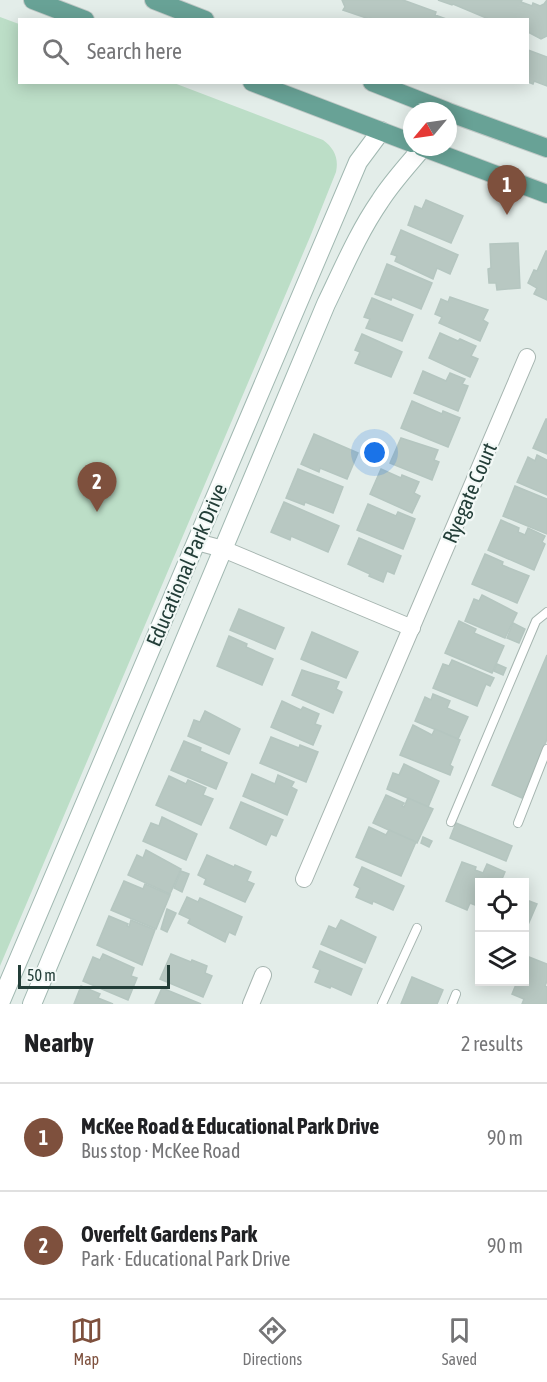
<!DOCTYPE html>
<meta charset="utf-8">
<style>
:root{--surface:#fff;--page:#f6f6f6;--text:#202124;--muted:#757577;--line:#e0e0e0;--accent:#7e503d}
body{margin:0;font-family:"Asap Condensed",sans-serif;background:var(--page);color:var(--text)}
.controls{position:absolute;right:18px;bottom:18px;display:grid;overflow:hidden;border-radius:0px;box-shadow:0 3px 15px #0003}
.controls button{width:54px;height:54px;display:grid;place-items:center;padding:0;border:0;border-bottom:2px solid var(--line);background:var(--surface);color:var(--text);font:30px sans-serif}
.compass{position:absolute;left:403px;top:102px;width:54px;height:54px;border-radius:50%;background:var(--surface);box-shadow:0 3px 15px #0003;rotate:241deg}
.scale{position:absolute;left:18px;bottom:15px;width:152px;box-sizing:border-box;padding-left:6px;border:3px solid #233e38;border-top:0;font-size:16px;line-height:21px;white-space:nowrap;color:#233e38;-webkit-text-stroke:4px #f3f9f7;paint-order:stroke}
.you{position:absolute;left:375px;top:453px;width:21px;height:21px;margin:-15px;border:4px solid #fff;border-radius:50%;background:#1a73e8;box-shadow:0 0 0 9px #1a73e833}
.badge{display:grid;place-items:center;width:39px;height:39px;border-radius:50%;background:var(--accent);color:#fff;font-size:20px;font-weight:700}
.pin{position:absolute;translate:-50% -50px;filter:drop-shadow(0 2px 3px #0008)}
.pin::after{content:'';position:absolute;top:32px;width:21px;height:18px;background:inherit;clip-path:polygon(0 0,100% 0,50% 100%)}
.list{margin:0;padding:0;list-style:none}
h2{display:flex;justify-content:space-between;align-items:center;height:78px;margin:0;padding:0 24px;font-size:26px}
h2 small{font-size:20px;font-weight:400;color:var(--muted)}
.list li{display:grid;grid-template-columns:39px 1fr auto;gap:18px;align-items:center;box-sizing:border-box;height:108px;padding:0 24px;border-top:2px solid var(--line)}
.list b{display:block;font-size:22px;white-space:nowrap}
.list p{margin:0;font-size:20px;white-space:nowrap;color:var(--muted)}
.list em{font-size:20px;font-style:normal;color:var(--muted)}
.icon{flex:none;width:33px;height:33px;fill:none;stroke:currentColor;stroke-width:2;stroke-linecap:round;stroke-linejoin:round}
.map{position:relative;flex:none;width:547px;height:1004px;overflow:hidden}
.search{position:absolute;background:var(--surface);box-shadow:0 3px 15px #0003;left:18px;right:18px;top:18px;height:66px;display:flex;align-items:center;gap:15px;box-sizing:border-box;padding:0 21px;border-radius:0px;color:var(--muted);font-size:22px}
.sheet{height:294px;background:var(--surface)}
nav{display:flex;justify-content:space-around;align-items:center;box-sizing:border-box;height:84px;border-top:2px solid var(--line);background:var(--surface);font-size:16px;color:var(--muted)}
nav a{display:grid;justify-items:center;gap:3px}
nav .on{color:var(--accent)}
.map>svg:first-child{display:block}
.green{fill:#bcdec7}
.building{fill:#b8c8c2;stroke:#b5c6c0;stroke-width:1.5}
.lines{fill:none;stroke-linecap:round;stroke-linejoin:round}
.lane-casing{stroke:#a6b5b0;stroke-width:10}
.street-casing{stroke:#a6b5b0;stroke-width:18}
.secondary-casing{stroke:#a1b8b1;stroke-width:20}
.primary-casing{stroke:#c1c9c7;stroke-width:20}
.lane{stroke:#fff;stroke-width:8}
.street{stroke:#fff;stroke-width:16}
.secondary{stroke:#fff;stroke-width:18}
.primary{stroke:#68a296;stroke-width:18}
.labels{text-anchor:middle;stroke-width:4.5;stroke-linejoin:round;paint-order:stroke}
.street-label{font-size:21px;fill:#233e38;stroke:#f3f9f7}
</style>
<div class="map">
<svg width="547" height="1004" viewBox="0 0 547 1004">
<rect width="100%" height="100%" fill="#e3ede9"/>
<path class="green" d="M0,17L19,24L20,82L174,83L323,140C334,148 339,158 336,172L310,237L0,966Z"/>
<g class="building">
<polygon points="342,0 403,0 436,12 435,15 449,20 375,20 370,18 369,19 343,10 345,7"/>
<polygon points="438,0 522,0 521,2 532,6 533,3 540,6 544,4 547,0 547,36 541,39 528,32 528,20 491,20 453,4 452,5"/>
<polygon points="528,50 547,57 547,86 534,81 533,84 528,82"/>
<polygon points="426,200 463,216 451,243 408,225 415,206 422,209"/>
<polygon points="401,230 458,255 450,274 437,268 433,279 395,261 397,256 391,254"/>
<polygon points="518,243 520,288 497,290 496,283 489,283 488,269 491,268 490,244"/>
<polygon points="546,251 547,251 547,300 534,294 537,288 528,283 534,270 537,271"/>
<polygon points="387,264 432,283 421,309 392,297 391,300 375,294"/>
<polygon points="450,297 488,310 483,320 488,323 480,341 439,323 442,317 435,314 441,299 448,302"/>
<polygon points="372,298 413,315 402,341 366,328 370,319 364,317"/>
<polygon points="440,333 458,341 460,339 476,346 471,356 478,359 470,377 429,358"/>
<polygon points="362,334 402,352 391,377 355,363 360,352 355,350"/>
<polygon points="423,371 446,381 450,373 465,379 462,384 468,386 458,411 414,393"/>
<polygon points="412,401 442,414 443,411 460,418 448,447 401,428"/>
<polygon points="546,419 547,419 547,454 533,448"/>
<polygon points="314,434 358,453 347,479 320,468 319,472 301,464"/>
<polygon points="401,438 438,450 434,460 439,462 432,480 390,463"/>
<polygon points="537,455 547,460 547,495 517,482 528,457 535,461"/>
<polygon points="298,469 343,487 333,513 305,502 304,505 286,498"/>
<polygon points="381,469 401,478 402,475 419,482 414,493 420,496 412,513 370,494"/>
<polygon points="515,486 547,499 547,534 503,516"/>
<polygon points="284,502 339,526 328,552 291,536 290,540 271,532"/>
<polygon points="368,504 396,516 398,512 415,519 403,549 357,530"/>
<polygon points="501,520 519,528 518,532 525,535 528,528 545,536 542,542 545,544 534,570 488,550"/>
<polygon points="359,538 401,556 394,574 387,571 383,582 369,576 370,574 348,564"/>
<polygon points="485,554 503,562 502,565 529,576 517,603 472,584"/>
<polygon points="482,595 517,613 505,638 465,621 474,599 479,601"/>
<polygon points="239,609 284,628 275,649 230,630"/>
<polygon points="459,621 476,629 474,633 504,646 492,673 445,653"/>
<polygon points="513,623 525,629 519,643 507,638"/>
<polygon points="312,632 358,652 346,678 301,659"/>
<polygon points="229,636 247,644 246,647 273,659 262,685 217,666"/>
<polygon points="547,655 547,739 522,798 492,785"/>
<polygon points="452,660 494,678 490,686 486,684 477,706 433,688 443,664 449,666"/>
<polygon points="497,664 506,668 503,675 494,671"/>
<polygon points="302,670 339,682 336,689 342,692 333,713 292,695"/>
<polygon points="433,694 450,701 447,708 468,717 458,739 415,721 425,697 431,700"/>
<polygon points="282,701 301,710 303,707 319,714 315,724 321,726 313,745 271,727"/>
<polygon points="205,711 240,729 229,754 188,736 194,720 200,722"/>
<polygon points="413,725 432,735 435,729 460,740 450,765 453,767 450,775 400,755"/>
<polygon points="271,737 299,748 300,745 318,752 306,782 260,763"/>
<polygon points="184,741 201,748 200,751 227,763 216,789 171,770"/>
<polygon points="404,764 439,781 428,807 387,789 393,773 399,775"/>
<polygon points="252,774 275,784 278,775 294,782 291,787 297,790 287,815 243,796"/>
<polygon points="169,776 186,784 188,780 206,788 203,795 213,799 201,825 156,805"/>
<polygon points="386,795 404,803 402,806 404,807 408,798 433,809 417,843 373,823"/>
<polygon points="241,802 283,820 276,836 271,834 266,845 230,828"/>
<polygon points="162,817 197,834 186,860 143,841 151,823 159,826"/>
<polygon points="456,823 512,846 506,861 450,838"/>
<polygon points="369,827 386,835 389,830 416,842 401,876 356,857"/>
<polygon points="423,837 432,841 429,847 421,843"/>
<polygon points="146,850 181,869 170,894 128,875 137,855 143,858"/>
<polygon points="207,855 234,867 235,865 251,872 247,881 254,884 245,902 204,884 206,879 198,875"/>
<polygon points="462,862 476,867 475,870 483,873 487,864 505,872 502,879 510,882 480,882 480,907 470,903 467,910 446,901"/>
<polygon points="362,867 404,886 393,910 373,901 372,904 356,897 360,888 354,885"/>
<polygon points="181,871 189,874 182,892 174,888"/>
<polygon points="124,881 143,889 145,884 170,895 156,929 111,910"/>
<polygon points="187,897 198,902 200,898 242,917 235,935 229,932 225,942 188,923 190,919 179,914"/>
<polygon points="524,899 537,904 524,934"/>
<polygon points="167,909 176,913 167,932 161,929"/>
<polygon points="109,916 128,924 127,926 129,927 131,920 155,930 142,965 97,945"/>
<polygon points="341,920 376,937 365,963 321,944 329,926 336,929"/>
<polygon points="320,951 362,969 351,995 331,986 330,988 315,982 320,970 313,967"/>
<polygon points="103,954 134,968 131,976 137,978 128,1000 83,981 93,957 100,960"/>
<polygon points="171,954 191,962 192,960 207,966 205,973 212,976 203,997 160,979"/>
<polygon points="524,955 547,964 547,981 545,986 547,987 547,1004 522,1004 524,999 512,994 517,982 524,982"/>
<polygon points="412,977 443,990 437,1004 401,1004"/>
<polygon points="81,986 100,994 98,998 113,1004 74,1004"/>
<polygon points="162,988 201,1004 155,1004"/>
</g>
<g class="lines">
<defs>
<g id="lane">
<polyline points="451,822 536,621 547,612"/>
<polyline points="518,823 547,749"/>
<polyline points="382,1004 417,928"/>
<polyline points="452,1004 456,994"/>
</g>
<g id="street">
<polyline points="197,542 223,549 412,628"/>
<polyline points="304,879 527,357"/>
<polyline points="251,1004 263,975"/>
</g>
<g id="secondary">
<polyline points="0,1003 358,162 381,131"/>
<path d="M32,1004L326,304C343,269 358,233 380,201C392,182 408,165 423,147"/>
</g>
<g id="primary">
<polyline points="33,0 85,20"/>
<polyline points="154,0 205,20"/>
<polyline points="252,82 412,143"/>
<polyline points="372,82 446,111"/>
<polyline points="448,112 547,148"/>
<polyline points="422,147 547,194"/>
</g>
</defs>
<use href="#lane" class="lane-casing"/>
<use href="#street" class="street-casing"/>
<use href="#secondary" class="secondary-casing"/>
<use href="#primary" class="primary-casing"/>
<use href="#lane" class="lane"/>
<use href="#street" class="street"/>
<use href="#secondary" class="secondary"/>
<use href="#primary" class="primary"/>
</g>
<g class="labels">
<g class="street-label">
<text transform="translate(470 493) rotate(-67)" y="7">Ryegate Court</text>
<text transform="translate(187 565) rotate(-67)" y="7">Educational Park Drive</text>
</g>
</g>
</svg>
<div class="controls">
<button><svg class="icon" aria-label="locate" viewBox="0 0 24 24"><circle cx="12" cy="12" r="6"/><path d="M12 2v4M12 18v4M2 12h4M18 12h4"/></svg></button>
<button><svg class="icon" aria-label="layers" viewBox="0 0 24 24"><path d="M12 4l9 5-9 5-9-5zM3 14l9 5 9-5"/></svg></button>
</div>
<svg class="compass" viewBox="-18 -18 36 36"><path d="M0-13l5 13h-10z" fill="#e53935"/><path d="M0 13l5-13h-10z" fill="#757577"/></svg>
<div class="scale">50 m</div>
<div class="you"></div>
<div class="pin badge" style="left:507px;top:215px">1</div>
<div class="pin badge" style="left:97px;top:512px">2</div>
<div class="search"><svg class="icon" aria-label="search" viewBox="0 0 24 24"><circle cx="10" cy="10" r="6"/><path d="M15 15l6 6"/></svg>Search here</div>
</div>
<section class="sheet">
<h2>Nearby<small>2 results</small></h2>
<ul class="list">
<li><span class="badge">1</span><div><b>McKee Road &amp; Educational Park Drive</b><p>Bus stop · McKee Road</p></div><em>90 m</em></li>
<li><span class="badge">2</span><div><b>Overfelt Gardens Park</b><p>Park · Educational Park Drive</p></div><em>90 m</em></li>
</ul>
</section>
<nav>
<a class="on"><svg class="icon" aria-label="map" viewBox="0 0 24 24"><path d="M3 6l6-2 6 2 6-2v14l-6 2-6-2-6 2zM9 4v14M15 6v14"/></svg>Map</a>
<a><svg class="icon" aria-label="directions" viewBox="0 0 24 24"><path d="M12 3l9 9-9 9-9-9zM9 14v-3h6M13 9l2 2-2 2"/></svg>Directions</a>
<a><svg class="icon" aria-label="saved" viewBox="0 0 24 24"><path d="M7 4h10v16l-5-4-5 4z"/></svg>Saved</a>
</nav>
